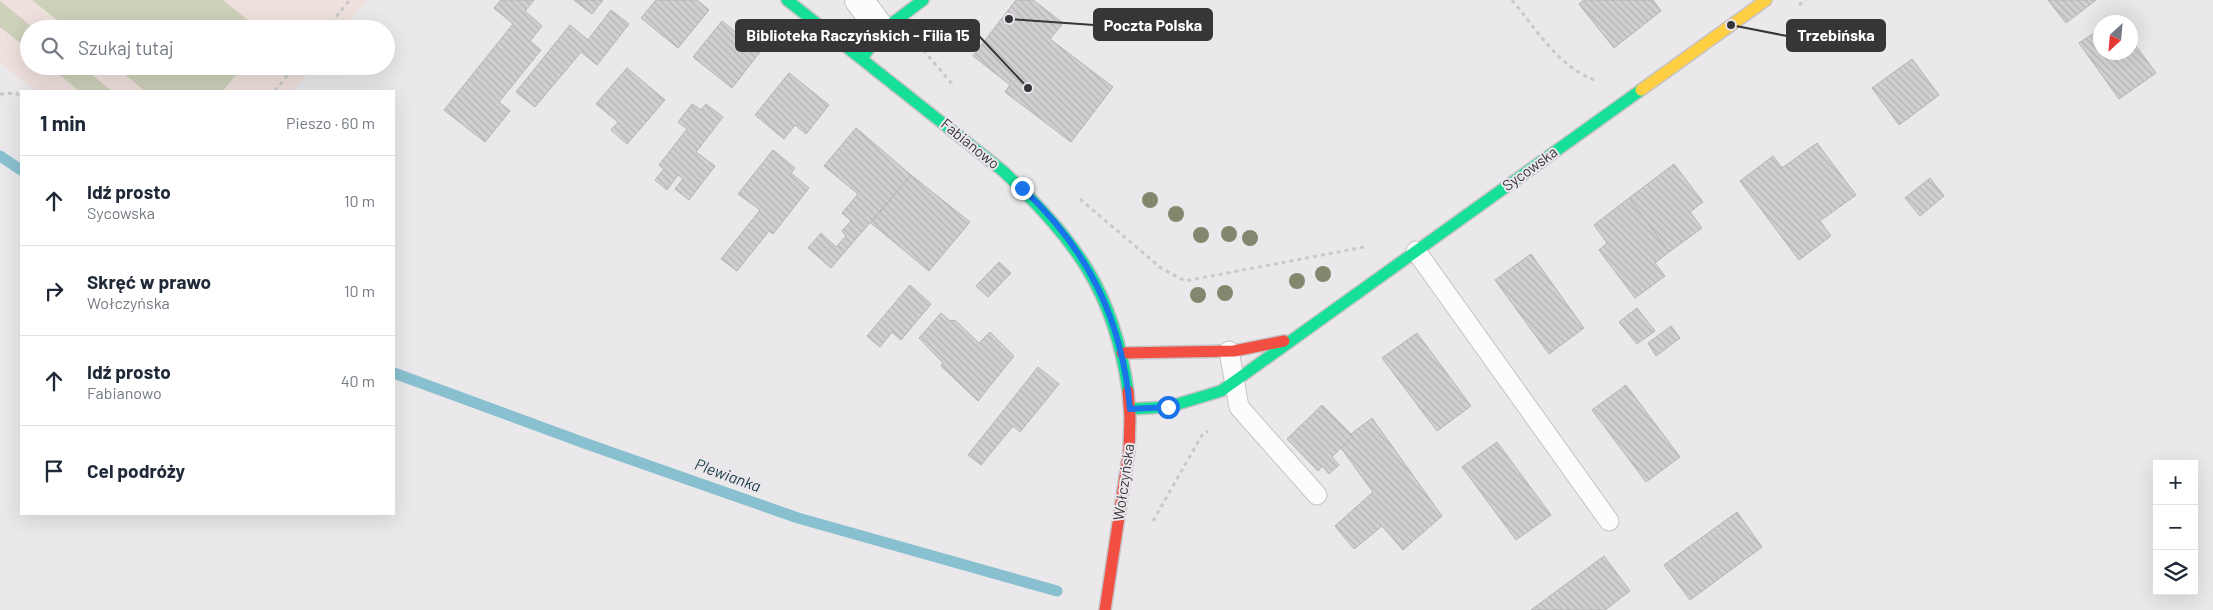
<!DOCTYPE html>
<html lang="pl">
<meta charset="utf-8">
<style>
:root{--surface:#fff;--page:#f6f6f7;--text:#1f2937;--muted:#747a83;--line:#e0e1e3}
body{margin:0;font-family:Barlow,sans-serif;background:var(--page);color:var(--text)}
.controls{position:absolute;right:15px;bottom:15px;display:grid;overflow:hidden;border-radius:0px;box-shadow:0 5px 20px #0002}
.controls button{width:45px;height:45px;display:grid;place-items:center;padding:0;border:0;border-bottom:1px solid var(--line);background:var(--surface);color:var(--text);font:25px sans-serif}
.compass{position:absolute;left:2093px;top:15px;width:45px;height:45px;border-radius:50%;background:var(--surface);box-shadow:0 5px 20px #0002;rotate:206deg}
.stop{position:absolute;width:15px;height:15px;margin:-11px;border:4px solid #1a73e8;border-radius:50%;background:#fff}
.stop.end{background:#1a73e8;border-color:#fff;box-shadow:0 1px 5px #0008}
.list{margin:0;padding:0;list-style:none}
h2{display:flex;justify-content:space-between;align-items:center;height:65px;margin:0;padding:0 20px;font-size:21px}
h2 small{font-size:16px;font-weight:400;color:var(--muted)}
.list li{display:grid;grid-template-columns:32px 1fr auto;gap:15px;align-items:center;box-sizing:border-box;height:90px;padding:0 20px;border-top:1px solid var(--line)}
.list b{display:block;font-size:19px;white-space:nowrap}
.list p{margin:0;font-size:16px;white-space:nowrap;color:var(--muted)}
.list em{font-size:16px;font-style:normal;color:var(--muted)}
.icon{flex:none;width:28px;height:28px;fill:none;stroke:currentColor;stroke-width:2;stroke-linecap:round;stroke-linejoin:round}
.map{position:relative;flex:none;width:2213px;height:610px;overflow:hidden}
.search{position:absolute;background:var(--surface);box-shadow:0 5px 20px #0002;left:20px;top:20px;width:375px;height:55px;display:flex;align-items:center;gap:12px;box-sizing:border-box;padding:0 18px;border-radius:28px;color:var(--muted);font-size:19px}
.panel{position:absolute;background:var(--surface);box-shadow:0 5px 20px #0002;left:20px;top:90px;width:375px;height:425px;border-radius:0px}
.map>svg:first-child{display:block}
.education{fill:#eee0dc}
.pitch{fill:#cdd1ba}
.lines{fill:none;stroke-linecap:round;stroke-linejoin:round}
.stream{stroke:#89c0cf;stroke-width:11}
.building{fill:url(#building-back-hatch);stroke:#b6b4b6}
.lane-casing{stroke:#c5c3c6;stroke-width:21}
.street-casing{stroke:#c5c3c6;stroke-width:30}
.fast-casing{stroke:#c5c3c6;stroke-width:14}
.slow-casing{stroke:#c5c3c6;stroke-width:14}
.jam-casing{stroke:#c5c3c6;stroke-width:14}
.path{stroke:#c9c9c9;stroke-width:3;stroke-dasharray:4 4;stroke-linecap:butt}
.lane{stroke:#fcfcfc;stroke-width:19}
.street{stroke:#fcfcfc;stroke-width:28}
.fast{stroke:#16e098;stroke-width:11}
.slow{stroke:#ffcf43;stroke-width:11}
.jam{stroke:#f24e42;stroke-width:11}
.tree{fill:#84876d}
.route{stroke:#1a73e8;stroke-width:6}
.labels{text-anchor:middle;stroke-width:4;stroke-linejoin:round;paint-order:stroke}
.street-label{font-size:15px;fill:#363537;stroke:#ebe7ec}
.water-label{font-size:16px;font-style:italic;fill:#1c414a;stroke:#ebe7ec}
.leader{fill:none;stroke:#363537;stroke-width:2}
.callout-dot{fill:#363537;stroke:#ebe7ec;stroke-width:2}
.callout{fill:#363537;stroke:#363537;stroke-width:2}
.callout-label{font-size:16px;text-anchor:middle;font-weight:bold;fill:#fff}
</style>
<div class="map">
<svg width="2213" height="610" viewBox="0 0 2213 610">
<defs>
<pattern id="building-back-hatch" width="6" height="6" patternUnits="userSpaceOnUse" patternTransform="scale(1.25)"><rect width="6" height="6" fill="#d1cfd1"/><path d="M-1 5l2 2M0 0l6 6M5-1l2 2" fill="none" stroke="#b4b2b4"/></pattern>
</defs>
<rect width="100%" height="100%" fill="#eae8eb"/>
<polygon class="education" points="0,0 367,0 344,29 29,29 29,66 314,66 293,91 36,91 0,63"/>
<g class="pitch">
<polygon points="32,0 223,0 259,29 68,29"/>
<polygon points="0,1 35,29 29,29 29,50 0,27"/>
<polygon points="49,66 81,66 112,91 79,91"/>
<polygon points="114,66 243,66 223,91 145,91"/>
</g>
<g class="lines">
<g class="stream">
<polyline points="0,156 21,170"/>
<polyline points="394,373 587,444 798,518 1057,591"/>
</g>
</g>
<g class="building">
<polygon points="501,0 534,0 525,11 542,26 530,41 541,50 499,102 510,111 485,142 444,110 513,24 494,8"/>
<polygon points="574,0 603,0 592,14"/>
<polygon points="656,0 697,0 709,10 678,48 641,18"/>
<polygon points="1016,0 1033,0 1063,23 1050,39 1113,87 1071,142 1005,92 1010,85 973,56"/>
<polygon points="1584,0 1653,0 1661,11 1614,48 1579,4"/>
<polygon points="2048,0 2096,0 2066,23"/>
<polygon points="611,10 629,24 597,65 581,52 535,107 516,92 570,25 588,40"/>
<polygon points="2116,17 2120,22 2109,22"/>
<polygon points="722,21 760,52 732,88 693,57"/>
<polygon points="2100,29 2100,52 2130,52 2130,38 2156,73 2119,99 2079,43"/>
<polygon points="1912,59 1939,95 1899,125 1872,88"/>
<polygon points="627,68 665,100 627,144 611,130 618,122 596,104"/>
<polygon points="789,73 829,105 806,134 795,125 784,139 755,115"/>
<polygon points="692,104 701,110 706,104 723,117 696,152 715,166 689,200 675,189 683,179 678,175 667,190 655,180 664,169 659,165 687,129 678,122"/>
<polygon points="856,128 911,175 831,268 808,248 821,233 836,247 846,236 842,231 851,221 842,213 858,194 824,166"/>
<polygon points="1817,143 1856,195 1820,221 1831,236 1799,260 1740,181 1773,156 1782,168"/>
<polygon points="773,150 795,168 791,173 809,188 773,234 769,231 737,271 721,259 760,210 738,194"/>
<polygon points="1674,164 1703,202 1690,212 1702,228 1669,252 1629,198"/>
<polygon points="911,175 970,222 929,271 871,223"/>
<polygon points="1930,178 1944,196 1920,216 1905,198"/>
<polygon points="1629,198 1669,252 1655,263 1665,276 1635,298 1599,250 1607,243 1594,225"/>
<polygon points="1531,254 1584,328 1549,354 1495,280"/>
<polygon points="999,262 1011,273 988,297 976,286"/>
<polygon points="910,285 931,304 901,340 892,332 880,347 867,336"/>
<polygon points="1637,308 1655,331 1637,344 1619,322"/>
<polygon points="941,313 950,321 955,320 979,343 990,332 1014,356 978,401 941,366 943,363 919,338"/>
<polygon points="1671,326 1680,338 1656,356 1648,343"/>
<polygon points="1417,333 1471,406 1437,431 1382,358"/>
<polygon points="1038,367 1059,384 1020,432 1013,426 981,465 968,455"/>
<polygon points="1626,385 1680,457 1646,482 1592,410"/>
<polygon points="1322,405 1353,436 1332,457 1339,465 1329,474 1322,466 1318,471 1287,439"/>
<polygon points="1372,418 1442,516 1403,550 1382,526 1354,549 1335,526 1373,492 1341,448 1353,436 1351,434"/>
<polygon points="1497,442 1551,515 1516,540 1462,467"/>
<polygon points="1737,512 1762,547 1690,600 1664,565"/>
<polygon points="1604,556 1630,591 1605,610 1531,610"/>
</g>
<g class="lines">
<defs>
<g id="lane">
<polyline points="1416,251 1609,521"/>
<polyline points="1229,351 1239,407 1317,495"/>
</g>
<polyline id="street" points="859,0 882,31"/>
<g id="fast">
<path d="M787,0L1003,171C1075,240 1114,290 1128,391"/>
<polyline points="862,58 882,31 923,0"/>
<polyline points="1130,409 1168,407 1221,391 1641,90"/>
</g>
<polyline id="slow" points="1641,90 1766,0"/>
<g id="jam">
<polyline points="1122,353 1234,351 1284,341"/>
<polyline points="1105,610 1129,450 1130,417 1128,391"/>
</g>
</defs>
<use href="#lane" class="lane-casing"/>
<use href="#street" class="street-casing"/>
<use href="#fast" class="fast-casing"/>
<use href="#slow" class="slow-casing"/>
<use href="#jam" class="jam-casing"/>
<g class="path">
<path d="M1512,0C1537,30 1559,68 1597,81"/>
<polyline points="1799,5 1806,0"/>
<polyline points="326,29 350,0"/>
<polyline points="918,44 954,86"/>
<polyline points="275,91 295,66"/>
<polyline points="0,94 16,93 21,97"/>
<polyline points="1080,199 1161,268 1185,281 1364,247"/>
<polyline points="1153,521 1202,435 1208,431"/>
</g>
<use href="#lane" class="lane"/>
<use href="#street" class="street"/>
<use href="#fast" class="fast"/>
<use href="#slow" class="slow"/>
<use href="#jam" class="jam"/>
</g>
<g class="tree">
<circle cx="1150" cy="200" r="8"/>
<circle cx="1176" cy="214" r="8"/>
<circle cx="1229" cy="234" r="8"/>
<circle cx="1201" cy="235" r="8"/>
<circle cx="1250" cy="238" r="8"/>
<circle cx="1323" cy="274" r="8"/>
<circle cx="1297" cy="281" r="8"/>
<circle cx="1225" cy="293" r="8"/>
<circle cx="1198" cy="295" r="8"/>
</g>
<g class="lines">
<path class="route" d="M1022,188C1088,249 1122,319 1130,409L1168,407"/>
</g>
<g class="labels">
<g class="street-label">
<text transform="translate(970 144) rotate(39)" y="5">Fabianowo</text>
<text transform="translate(1530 169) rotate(-36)" y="5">Sycowska</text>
<text transform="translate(1124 482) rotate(-82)" y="5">Wołczyńska</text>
</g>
<g class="water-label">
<text transform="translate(728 475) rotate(20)" y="6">Plewianka</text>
</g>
</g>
<path class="leader" d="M1009 19L1094 25M1731 25L1787 36M1028 88L979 36"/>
<g class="callout-dot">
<circle cx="1009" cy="19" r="5"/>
<circle cx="1731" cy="25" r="5"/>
<circle cx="1028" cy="88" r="5"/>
</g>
<g class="callout">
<rect x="1094" y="9" width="118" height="31" rx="5"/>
<rect x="1787" y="20" width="98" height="31" rx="5"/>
<rect x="736" y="20" width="243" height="31" rx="5"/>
</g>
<g class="callout-label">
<text x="1153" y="31">Poczta Polska</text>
<text x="1836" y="41">Trzebińska</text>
<text x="858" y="41">Biblioteka Raczyńskich - Filia 15</text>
</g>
</svg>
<div class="controls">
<button>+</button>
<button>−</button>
<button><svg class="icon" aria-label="layers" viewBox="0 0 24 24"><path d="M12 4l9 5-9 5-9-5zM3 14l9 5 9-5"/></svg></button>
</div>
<svg class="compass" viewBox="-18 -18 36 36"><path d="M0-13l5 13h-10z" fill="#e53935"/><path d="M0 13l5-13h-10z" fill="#747a83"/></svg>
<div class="stop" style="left:1168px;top:407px"></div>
<div class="stop end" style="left:1022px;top:188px"></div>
<div class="search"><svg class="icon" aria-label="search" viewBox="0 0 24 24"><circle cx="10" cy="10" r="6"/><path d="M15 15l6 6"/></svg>Szukaj tutaj</div>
<section class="panel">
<h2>1 min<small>Pieszo · 60 m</small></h2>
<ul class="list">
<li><svg class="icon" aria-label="ahead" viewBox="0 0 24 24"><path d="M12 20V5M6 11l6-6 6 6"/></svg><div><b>Idź prosto</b><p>Sycowska</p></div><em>10 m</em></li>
<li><svg class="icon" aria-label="right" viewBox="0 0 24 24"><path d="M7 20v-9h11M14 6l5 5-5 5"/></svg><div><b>Skręć w prawo</b><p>Wołczyńska</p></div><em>10 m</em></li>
<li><svg class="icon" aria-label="ahead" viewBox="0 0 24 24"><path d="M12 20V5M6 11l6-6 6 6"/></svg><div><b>Idź prosto</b><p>Fabianowo</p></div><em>40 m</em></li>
<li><svg class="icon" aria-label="arrive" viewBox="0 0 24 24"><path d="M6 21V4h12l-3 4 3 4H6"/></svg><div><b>Cel podróży</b></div></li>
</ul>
</section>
</div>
